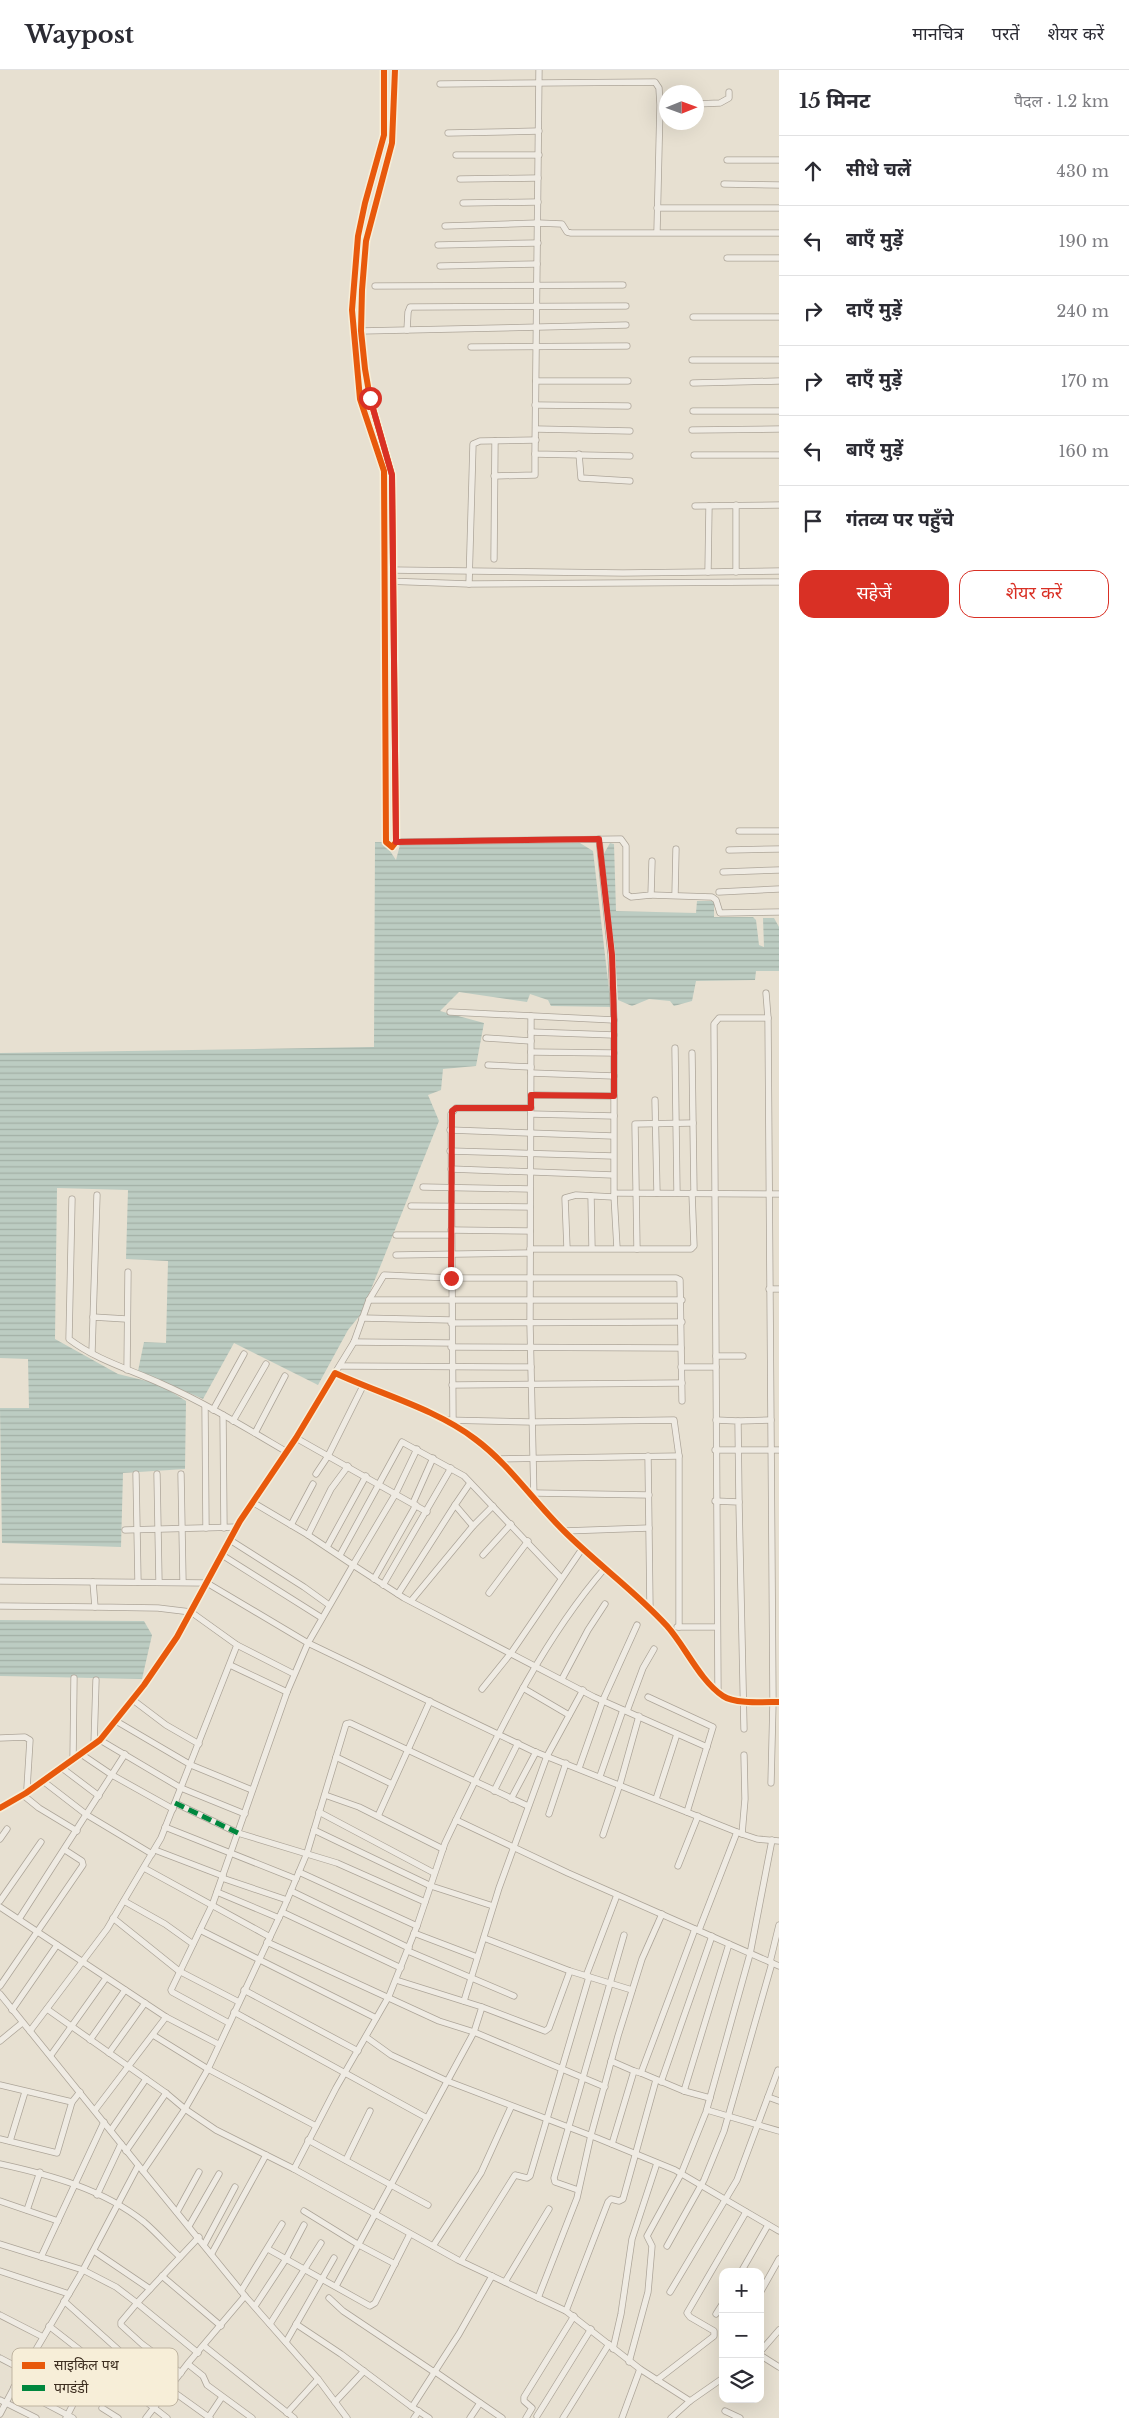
<!DOCTYPE html>
<html lang="hi">
<meta charset="utf-8">
<style>
:root{--surface:#fff;--page:#f2f2f3;--text:#2b2b33;--muted:#7c7c81;--line:#e1e1e2;--accent:#d93025}
body{margin:0;font-family:"Libre Baskerville","Noto Sans Devanagari",serif;background:var(--page);color:var(--text)}
.controls{position:absolute;right:15px;bottom:15px;display:grid;overflow:hidden;border-radius:10px;box-shadow:0 5px 20px #0002}
.controls button{width:45px;height:45px;display:grid;place-items:center;padding:0;border:0;border-bottom:1px solid var(--line);background:var(--surface);color:var(--text);font:25px sans-serif}
.compass{position:absolute;left:659px;top:15px;width:45px;height:45px;border-radius:50%;background:var(--surface);box-shadow:0 5px 20px #0002;rotate:89deg}
.stop{position:absolute;width:15px;height:15px;margin:-11px;border:4px solid #d93025;border-radius:50%;background:#fff}
.stop.end{background:#d93025;border-color:#fff;box-shadow:0 1px 5px #0008}
.list{margin:0;padding:0;list-style:none}
h2{display:flex;justify-content:space-between;align-items:center;height:65px;margin:0;padding:0 20px;font-size:21px}
h2 small{font-size:16px;font-weight:400;color:var(--muted)}
.list li{display:grid;grid-template-columns:32px 1fr auto;gap:15px;align-items:center;box-sizing:border-box;height:70px;padding:0 20px;border-top:1px solid var(--line)}
.list b{display:block;font-size:19px;white-space:nowrap}
.list em{font-size:16px;font-style:normal;color:var(--muted)}
.actions{display:flex;gap:10px;padding:15px 20px}
.actions a{flex:1;padding:11px 0;border:1px solid var(--accent);border-radius:15px;text-align:center;font-size:18px;color:var(--accent)}
.actions .main{background:var(--accent);color:#fff}
.icon{flex:none;width:28px;height:28px;fill:none;stroke:currentColor;stroke-width:2;stroke-linecap:round;stroke-linejoin:round}
.map{position:relative;flex:none;width:779px;height:2348px;overflow:hidden}
header{display:flex;align-items:center;gap:30px;box-sizing:border-box;height:70px;padding:0 25px;background:var(--surface);border-bottom:1px solid var(--line)}
header strong{font-size:24px}
nav{display:flex;gap:28px;margin-inline-start:auto;font-size:18px}
main{display:flex}
aside{flex:1;background:var(--surface)}
.map>svg:first-child{display:block}
.water{fill:url(#water-rules)}
.lines{fill:none;stroke-linecap:round;stroke-linejoin:round}
.street-casing{stroke:#ada599;stroke-width:7}
.street{stroke:#efebe3;stroke-width:5.5}
.quiet{stroke:#00873e;stroke-width:5;stroke-dasharray:10 5;stroke-linecap:butt}
.cycleway-casing{stroke:#f7eed8;stroke-width:9}
.cycleway{stroke:#e8590c;stroke-width:6}
.route{stroke:#d93025;stroke-width:6}
.key{fill:#f7eed8;stroke:#bfb4a1;stroke-width:1}
.key-label{font-size:14px;fill:#3d2e20}
</style>
<header>
<strong>Waypost</strong>
<nav><a>मानचित्र</a><a>परतें</a><a>शेयर करें</a></nav>
</header>
<main>
<div class="map">
<svg width="779" height="2348" viewBox="0 0 779 2348">
<defs>
<pattern id="water-rules" width="6" height="5" patternUnits="userSpaceOnUse" patternTransform="scale(1.25)"><rect width="6" height="5" fill="#bcccc2"/><path d="M0 2.5h6" fill="none" stroke="#a2b0a6"/></pattern>
</defs>
<rect width="100%" height="100%" fill="#e7e0d1"/>
<g class="water">
<polygon points="375,772 384,772 396,790 400,775 580,773 593,781 611,937 551,936 548,930 530,924 527,932 459,922 440,941 484,953 476,996 443,999 441,1020 428,1025 439,1051 361,1244 348,1260 318,1315 234,1273 203,1329 138,1301 144,1272 166,1273 168,1191 126,1189 128,1120 57,1118 55,1269 118,1304 159,1314 186,1331 185,1399 123,1403 121,1477 2,1473 0,1338 29,1338 28,1289 0,1288 0,983 374,977"/>
<polygon points="610,773 614,774 616,841 696,843 697,831 714,831 714,847 753,847 756,850 759,875 764,877 763,848 774,848 779,857 779,901 756,901 755,910 696,911 692,931 674,936 670,931 649,929 632,936 618,930 615,881 602,787"/>
<polygon points="0,1550 144,1551 152,1565 142,1609 0,1606"/>
</g>
<g class="lines">
<defs>
<g id="street">
<polyline points="384,0 384,65 365,133 358,166 352,240 360,329 384,401 386,772 392,777 396,772 392,405 370,328 365,299 361,261 362,220 366,171 392,73 395,0"/>
<polyline points="539,0 535,384 630,386"/>
<polyline points="440,14 655,12 659,18 660,35 657,161"/>
<polyline points="696,34 720,33 729,28 729,22"/>
<polyline points="448,63 539,61"/>
<polyline points="456,85 539,85"/>
<polyline points="727,90 779,90"/>
<polyline points="460,109 538,108"/>
<polyline points="724,114 779,115"/>
<polyline points="463,133 538,132"/>
<polyline points="657,138 779,138"/>
<polyline points="445,156 538,153 562,154 567,162 571,163 779,163"/>
<polyline points="438,175 538,173"/>
<polyline points="727,188 779,188"/>
<polyline points="440,196 537,194"/>
<polyline points="375,216 623,215"/>
<polyline points="693,247 779,247"/>
<polyline points="407,260 408,242 410,237 626,236"/>
<polyline points="361,261 626,255"/>
<polyline points="471,277 627,276"/>
<polyline points="692,290 779,290"/>
<polyline points="536,311 628,311"/>
<polyline points="693,313 779,311"/>
<polyline points="535,335 628,336"/>
<polyline points="693,341 779,341"/>
<polyline points="536,359 630,361"/>
<polyline points="692,360 779,359"/>
<polyline points="579,384 581,408 630,411"/>
<polyline points="694,385 779,385"/>
<polyline points="494,406 535,405 535,384"/>
<polyline points="695,436 779,435"/>
<polyline points="494,489 495,371"/>
<polyline points="390,500 623,503 779,501"/>
<polyline points="708,502 709,436"/>
<polyline points="736,502 736,435"/>
<polyline points="385,511 469,514 779,512"/>
<polyline points="469,514 473,374 480,371 536,370"/>
<polyline points="739,761 779,761"/>
<polyline points="599,769 611,885 614,950 614,1123 779,1124"/>
<polyline points="396,772 621,769 626,776 626,824 631,827 651,825 652,791"/>
<polyline points="729,780 779,779"/>
<polyline points="723,802 779,800"/>
<polyline points="719,822 779,819"/>
<polyline points="651,825 712,827 716,830 720,843 779,842"/>
<polyline points="675,825 676,779"/>
<polyline points="766,923 768,948 773,1632 771,1713"/>
<polyline points="450,942 614,950"/>
<polyline points="531,946 530,1254 534,1430"/>
<polyline points="531,962 614,965"/>
<polyline points="486,968 531,971"/>
<polyline points="675,978 677,1123"/>
<polyline points="531,982 614,983"/>
<polyline points="692,983 694,1123"/>
<polyline points="488,995 531,997"/>
<polyline points="531,1003 614,1006"/>
<polyline points="531,1025 614,1026"/>
<polyline points="655,1030 657,1123"/>
<polyline points="531,1044 614,1046"/>
<polyline points="450,1060 613,1066"/>
<polyline points="450,1081 613,1086"/>
<polyline points="451,1099 613,1105"/>
<polyline points="423,1117 530,1119"/>
<polyline points="614,1125 617,1178"/>
<polyline points="591,1126 592,1178"/>
<path d="M72,1129L69,1269C96,1290 132,1300 162,1314C205,1333 246,1358 287,1382"/>
<polyline points="411,1136 530,1137"/>
<polyline points="451,1160 530,1161"/>
<polyline points="396,1165 451,1165"/>
<polyline points="567,1178 565,1128 576,1125 614,1127"/>
<polyline points="530,1179 691,1179 694,1176 692,1123"/>
<polyline points="637,1179 635,1054 693,1053"/>
<polyline points="396,1185 530,1183"/>
<polyline points="769,1219 779,1219"/>
<polyline points="369,1230 682,1230"/>
<polyline points="93,1247 126,1249"/>
<polyline points="362,1248 451,1250"/>
<polyline points="451,1253 682,1252"/>
<polyline points="354,1272 451,1273"/>
<polyline points="451,1277 681,1278"/>
<polyline points="92,1282 97,1125"/>
<polyline points="716,1286 743,1286"/>
<polyline points="341,1296 531,1297"/>
<polyline points="681,1297 716,1297"/>
<polyline points="127,1300 128,1202"/>
<polyline points="335,1303 354,1272 369,1230 384,1205 451,1208 676,1208 680,1210 682,1331"/>
<polyline points="452,1315 682,1313"/>
<polyline points="205,1336 206,1458"/>
<polyline points="213,1340 244,1284"/>
<polyline points="223,1345 224,1458"/>
<polyline points="444,1350 532,1352 674,1350 679,1386 679,1557"/>
<polyline points="453,1350 451,1044 456,1038 531,1038"/>
<polyline points="716,1350 738,1351 739,1432"/>
<polyline points="233,1351 266,1294"/>
<polyline points="738,1351 771,1350"/>
<polyline points="255,1363 285,1306"/>
<polyline points="296,1368 427,1442"/>
<polyline points="417,1379 396,1423 353,1495 404,1528 594,1627 707,1677"/>
<polyline points="715,1380 779,1380"/>
<polyline points="648,1386 650,1538"/>
<polyline points="497,1389 679,1386"/>
<polyline points="136,1404 138,1512"/>
<polyline points="157,1404 159,1512"/>
<polyline points="181,1404 183,1512"/>
<polyline points="316,1404 328,1386 363,1316"/>
<polyline points="470,1413 455,1435 473,1456"/>
<polyline points="534,1423 649,1425"/>
<polyline points="715,1431 739,1432 744,1659"/>
<polyline points="254,1433 308,1465 353,1495 308,1573 533,1681 742,1764 757,1769 779,1771"/>
<polyline points="413,1433 433,1388"/>
<polyline points="291,1455 313,1414"/>
<polyline points="125,1460 237,1457"/>
<polyline points="564,1461 649,1458"/>
<polyline points="308,1465 331,1419 348,1396"/>
<polyline points="230,1470 304,1517 329,1535"/>
<polyline points="327,1477 366,1406"/>
<polyline points="222,1485 322,1548"/>
<polyline points="340,1485 402,1372 464,1406 561,1508"/>
<polyline points="483,1485 511,1454"/>
<polyline points="374,1509 416,1435"/>
<polyline points="0,1511 207,1513 308,1573 287,1622 213,1833 171,1920 172,1922 229,1953"/>
<polyline points="383,1515 451,1398"/>
<polyline points="489,1523 528,1471"/>
<polyline points="398,1524 455,1435"/>
<polyline points="411,1531 473,1456 493,1436"/>
<polyline points="0,1536 95,1537"/>
<polyline points="677,1557 717,1557"/>
<polyline points="237,1575 294,1604"/>
<polyline points="230,1595 287,1622"/>
<polyline points="562,1609 588,1560 605,1534"/>
<polyline points="523,1618 569,1645"/>
<polyline points="482,1619 511,1583 582,1479"/>
<polyline points="718,1621 714,954 719,948 768,948"/>
<polyline points="648,1627 713,1657 687,1742"/>
<polyline points="133,1630 166,1655 199,1674"/>
<polyline points="627,1641 643,1598 654,1579"/>
<polyline points="116,1651 191,1695 252,1720"/>
<polyline points="0,1668 25,1667 30,1670 27,1718"/>
<polyline points="100,1670 181,1718 245,1744"/>
<polyline points="94,1675 96,1610"/>
<polyline points="81,1684 112,1705 173,1739"/>
<polyline points="336,1687 392,1714"/>
<polyline points="73,1690 74,1608"/>
<polyline points="62,1698 99,1726"/>
<polyline points="579,1698 603,1630 637,1555"/>
<polyline points="600,1706 623,1640"/>
<polyline points="43,1711 87,1745 152,1784"/>
<polyline points="494,1721 518,1673"/>
<polyline points="23,1725 39,1738 77,1761"/>
<polyline points="325,1725 359,1737 443,1779"/>
<polyline points="511,1729 536,1682"/>
<polyline points="656,1729 677,1664"/>
<polyline points="175,1733 238,1763 337,1793 425,1832"/>
<path d="M0,1738L26,1723L100,1670L144,1615L177,1567L240,1451L296,1368L335,1303C380,1324 436,1339 475,1369C509,1394 534,1432 564,1461C597,1494 635,1521 667,1556C685,1576 700,1611 723,1626C734,1634 765,1632 779,1632"/>
<polyline points="319,1742 434,1803"/>
<polyline points="549,1744 566,1693"/>
<polyline points="378,1746 430,1631"/>
<path d="M456,1750C499,1662 541,1572 605,1498"/>
<polyline points="165,1757 296,1809"/>
<polyline points="314,1760 431,1816 493,1836"/>
<polyline points="742,1764 745,1729 744,1685"/>
<polyline points="603,1765 620,1714 639,1646"/>
<polyline points="0,1769 7,1759"/>
<polyline points="155,1780 223,1806"/>
<polyline points="678,1796 698,1746"/>
<polyline points="144,1798 270,1867"/>
<polyline points="299,1802 417,1856"/>
<polyline points="222,1808 287,1830"/>
<polyline points="291,1821 409,1878"/>
<polyline points="217,1822 279,1848"/>
<polyline points="0,1831 41,1772"/>
<polyline points="124,1831 165,1854 193,1874"/>
<polyline points="0,1837 166,1947 218,1974"/>
<polyline points="282,1842 401,1898"/>
<polyline points="113,1848 179,1901 239,1932"/>
<polyline points="19,1849 125,1684"/>
<polyline points="200,1860 376,1948"/>
<polyline points="699,1860 737,1762"/>
<polyline points="414,1863 477,1887"/>
<polyline points="484,1868 570,1901 632,1920"/>
<polyline points="267,1872 439,1951 474,1962 605,2017"/>
<polyline points="408,1881 514,1926"/>
<polyline points="770,1892 779,1855"/>
<polyline points="586,1906 617,1825"/>
<polyline points="396,1910 482,1937 545,1961 549,1958 570,1901"/>
<polyline points="0,1916 83,1795 82,1791 65,1780"/>
<polyline points="244,1920 358,1981"/>
<polyline points="0,1924 143,2101 245,2226 318,2309 347,2348"/>
<polyline points="464,1931 499,1818 547,1686 583,1620"/>
<polyline points="47,1939 166,2023 185,2039 216,2060 294,2099 458,2190 566,2241 640,2299 690,2331"/>
<polyline points="12,1940 57,1875"/>
<polyline points="234,1942 427,2048"/>
<polyline points="30,1961 107,1859 161,1768 237,1575 191,1542 158,1538 95,1537 93,1512"/>
<polyline points="153,1965 208,1999 316,2056"/>
<polyline points="366,1967 391,1985 447,2011 597,2068 675,2100 779,2161"/>
<polyline points="90,1970 125,1920"/>
<polyline points="0,1971 22,1953"/>
<polyline points="109,1983 145,1933"/>
<polyline points="51,1985 106,1908"/>
<polyline points="611,1991 634,2001"/>
<polyline points="641,2003 684,2021 710,2028"/>
<polyline points="661,2012 712,1866"/>
<polyline points="0,2015 72,2032 80,2022"/>
<polyline points="684,2021 729,1874"/>
<polyline points="768,2027 779,2031"/>
<polyline points="95,2040 166,1947"/>
<polyline points="707,2040 779,2061"/>
<polyline points="111,2060 146,2009"/>
<polyline points="0,2069 57,2083 72,2032"/>
<polyline points="308,2070 428,2135"/>
<polyline points="10,2071 25,2022"/>
<polyline points="612,2074 634,2001 641,2003 695,1859"/>
<polyline points="126,2081 166,2023"/>
<polyline points="346,2090 370,2041"/>
<path d="M0,2094C50,2105 103,2119 144,2152C157,2163 168,2176 180,2187"/>
<polyline points="294,2099 336,2018 389,1926 417,1856 445,1773 456,1750 568,1803 779,1896"/>
<polyline points="143,2101 185,2039 208,1999 285,1835 307,1783 346,1654 350,1653 528,1736"/>
<polyline points="578,2120 555,2112 554,2108 624,1865"/>
<polyline points="97,2125 121,2074"/>
<polyline points="0,2131 58,2151"/>
<polyline points="27,2140 40,2102"/>
<polyline points="304,2141 359,2175 395,2194"/>
<polyline points="177,2142 199,2102"/>
<polyline points="189,2156 219,2104"/>
<polyline points="0,2174 83,2200 116,2217 137,2233 121,2252 121,2255 142,2274 181,2303"/>
<polyline points="204,2175 235,2117"/>
<polyline points="433,2176 481,2103 511,2037"/>
<polyline points="667,2176 704,2110 724,2061 772,1893"/>
<polyline points="268,2179 370,2236 375,2233 410,2164"/>
<polyline points="94,2181 150,2219"/>
<polyline points="212,2183 266,2085"/>
<polyline points="41,2187 104,2052"/>
<polyline points="461,2191 515,2105 527,2108 530,2106 589,1907"/>
<polyline points="0,2201 69,2224"/>
<polyline points="741,2202 768,2155"/>
<polyline points="162,2206 221,2256"/>
<polyline points="505,2212 549,2139"/>
<polyline points="336,2216 474,1962 482,1937"/>
<polyline points="241,2221 282,2154"/>
<polyline points="670,2222 737,2110 778,2000"/>
<polyline points="760,2223 779,2189"/>
<polyline points="329,2228 343,2241 434,2302"/>
<polyline points="538,2228 577,2128 591,2065 618,1966 642,1889 662,1844"/>
<polyline points="64,2231 132,2292 210,2348"/>
<polyline points="255,2236 286,2189 304,2155"/>
<polyline points="566,2241 608,2132 611,2129 619,2131 623,2129 656,2010"/>
<polyline points="716,2244 723,2233"/>
<polyline points="0,2245 43,2267"/>
<polyline points="270,2254 321,2173"/>
<polyline points="296,2254 341,2284 412,2337 429,2348"/>
<polyline points="49,2256 167,2348"/>
<polyline points="286,2272 334,2188"/>
<polyline points="204,2276 294,2348"/>
<polyline points="613,2279 621,2244 632,2169 657,2093"/>
<polyline points="760,2282 779,2260"/>
<polyline points="34,2283 50,2294"/>
<polyline points="198,2283 137,2233 199,2167"/>
<polyline points="760,2285 779,2297"/>
<polyline points="0,2288 23,2300"/>
<polyline points="629,2292 648,2222 652,2176 647,2166 681,2104 706,2042 750,1884 772,1770"/>
<polyline points="188,2294 203,2306 207,2315 252,2348"/>
<polyline points="434,2301 502,2348"/>
<polyline points="657,2310 714,2266 714,2261 690,2247 687,2243 746,2142"/>
<polyline points="14,2317 73,2348"/>
<polyline points="0,2330 36,2348"/>
<polyline points="335,2332 364,2301"/>
<polyline points="412,2337 459,2264 492,2206"/>
<polyline points="102,2338 118,2348"/>
<polyline points="725,2341 740,2348"/>
<polyline points="287,2343 318,2309"/>
<polyline points="0,2344 18,2310 83,2200 138,2096"/>
<polyline points="537,2346 591,2259"/>
<polyline points="66,2348 89,2303 97,2294"/>
<polyline points="146,2348 189,2292 245,2226"/>
<polyline points="208,2348 222,2327"/>
<polyline points="414,2348 419,2341"/>
<polyline points="470,2348 480,2333"/>
<polyline points="526,2348 532,2338 524,2331 524,2327 574,2246"/>
<polyline points="563,2348 609,2274"/>
<polyline points="622,2348 640,2299"/>
<polyline points="671,2348 690,2331 723,2308"/>
</g>
</defs>
<use href="#street" class="street-casing"/>
<use href="#street" class="street"/>
<polyline class="quiet" points="175,1733 238,1763"/>
<defs>
<g id="cycleway">
<polyline points="384,0 384,65 365,133 358,166 352,240 360,329 384,401 386,772 392,777 396,772 392,405 370,328 365,299 361,261 362,220 366,171 392,73 395,0"/>
<path d="M0,1738L26,1723L100,1670L144,1615L177,1567L240,1451L296,1368L335,1303C380,1324 436,1339 475,1369C509,1394 534,1432 564,1461C597,1494 635,1521 667,1556C685,1576 700,1611 723,1626C734,1634 765,1632 779,1632"/>
</g>
</defs>
<use href="#cycleway" class="cycleway-casing"/>
<use href="#cycleway" class="cycleway"/>
</g>
<g class="lines">
<polyline class="route" points="370,328 392,405 396,772 599,769 612,885 614,950 614,1026 531,1025 531,1038 456,1038 452,1041 451,1208"/>
</g>
<rect x="12" y="2278" width="166" height="58" rx="8" class="key"/>
<rect x="22" y="2292" width="23" height="7" fill="#e8590c"/>
<rect x="22" y="2315" width="23" height="6" fill="#00873e"/>
<g class="key-label">
<text x="54" y="2300">साइकिल पथ</text>
<text x="54" y="2323">पगडंडी</text>
</g>
</svg>
<div class="controls">
<button>+</button>
<button>−</button>
<button><svg class="icon" aria-label="layers" viewBox="0 0 24 24"><path d="M12 4l9 5-9 5-9-5zM3 14l9 5 9-5"/></svg></button>
</div>
<svg class="compass" viewBox="-18 -18 36 36"><path d="M0-13l5 13h-10z" fill="#e53935"/><path d="M0 13l5-13h-10z" fill="#7c7c81"/></svg>
<div class="stop" style="left:370px;top:328px"></div>
<div class="stop end" style="left:451px;top:1208px"></div>
</div>
<aside>
<h2>15 मिनट<small>पैदल · 1.2 km</small></h2>
<ul class="list">
<li><svg class="icon" aria-label="ahead" viewBox="0 0 24 24"><path d="M12 20V5M6 11l6-6 6 6"/></svg><div><b>सीधे चलें</b></div><em>430 m</em></li>
<li><svg class="icon" aria-label="left" viewBox="0 0 24 24"><path d="M17 20v-9H6M10 6l-5 5 5 5"/></svg><div><b>बाएँ मुड़ें</b></div><em>190 m</em></li>
<li><svg class="icon" aria-label="right" viewBox="0 0 24 24"><path d="M7 20v-9h11M14 6l5 5-5 5"/></svg><div><b>दाएँ मुड़ें</b></div><em>240 m</em></li>
<li><svg class="icon" aria-label="right" viewBox="0 0 24 24"><path d="M7 20v-9h11M14 6l5 5-5 5"/></svg><div><b>दाएँ मुड़ें</b></div><em>170 m</em></li>
<li><svg class="icon" aria-label="left" viewBox="0 0 24 24"><path d="M17 20v-9H6M10 6l-5 5 5 5"/></svg><div><b>बाएँ मुड़ें</b></div><em>160 m</em></li>
<li><svg class="icon" aria-label="arrive" viewBox="0 0 24 24"><path d="M6 21V4h12l-3 4 3 4H6"/></svg><div><b>गंतव्य पर पहुँचे</b></div></li>
</ul>
<div class="actions"><a class="main">सहेजें</a><a>शेयर करें</a></div>
</aside>
</main>
